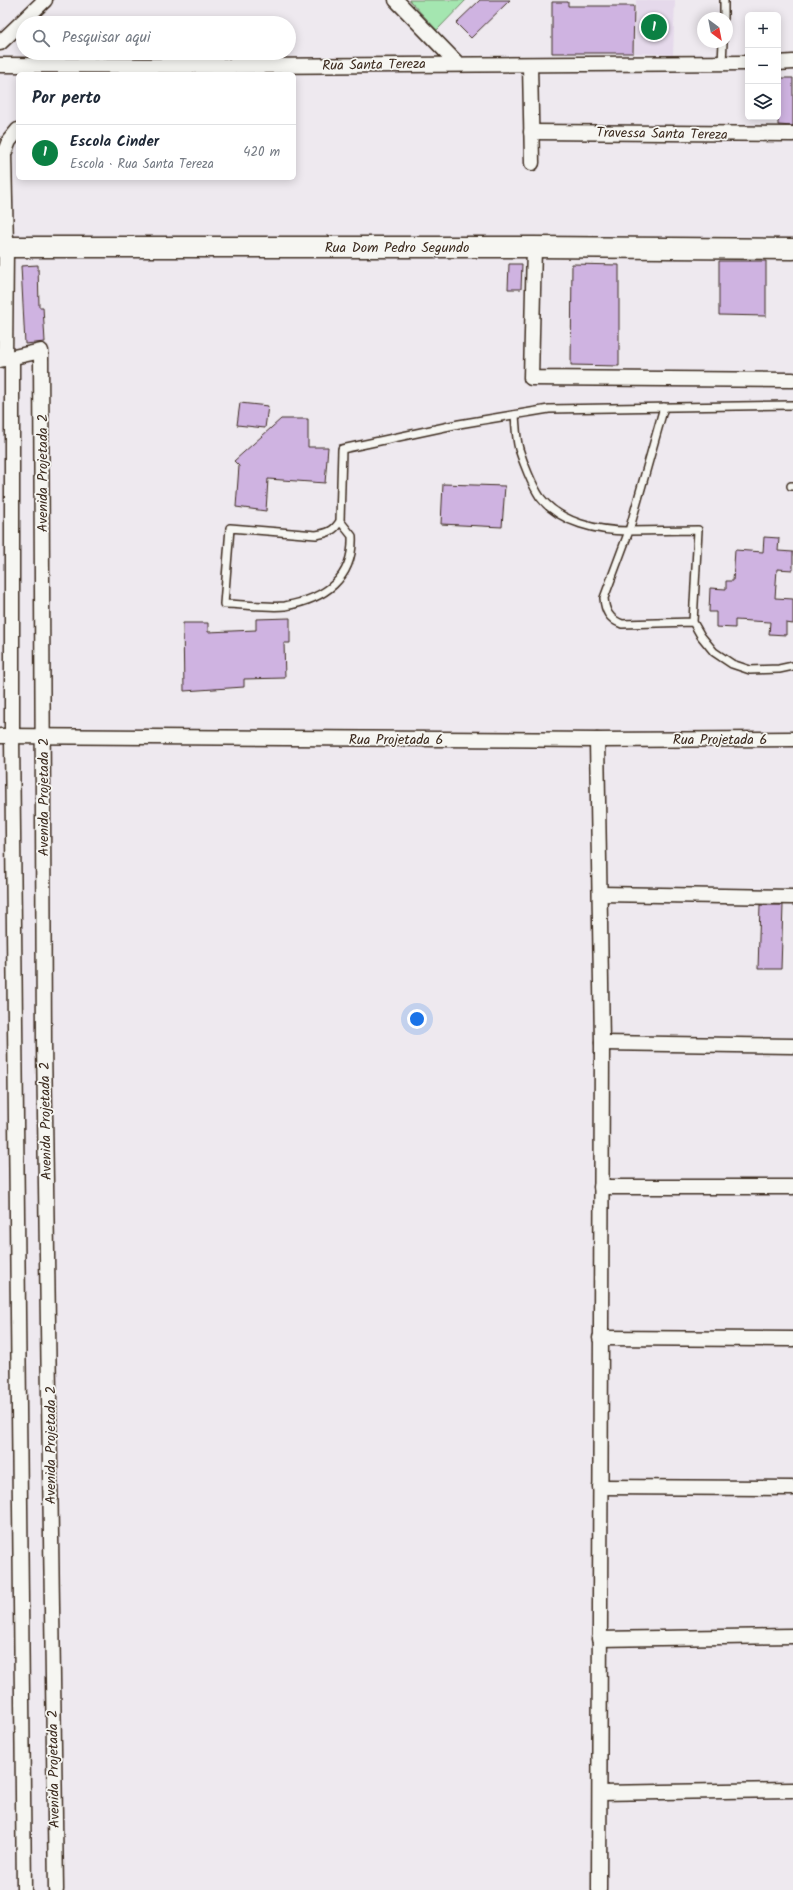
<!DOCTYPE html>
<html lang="pt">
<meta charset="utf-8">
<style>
:root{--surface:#fff;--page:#f6f6f7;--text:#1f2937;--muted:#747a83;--line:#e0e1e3;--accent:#0b8043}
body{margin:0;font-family:Kalam,sans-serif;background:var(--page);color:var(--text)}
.controls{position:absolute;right:12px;top:12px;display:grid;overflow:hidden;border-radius:6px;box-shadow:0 2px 10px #0003}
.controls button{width:36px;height:36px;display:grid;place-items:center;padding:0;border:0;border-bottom:1px solid var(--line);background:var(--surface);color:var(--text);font:20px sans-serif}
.compass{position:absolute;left:697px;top:12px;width:36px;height:36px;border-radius:50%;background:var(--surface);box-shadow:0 2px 10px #0003;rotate:148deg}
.you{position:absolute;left:417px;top:1019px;width:14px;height:14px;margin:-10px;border:3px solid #fff;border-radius:50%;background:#1a73e8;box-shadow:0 0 0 6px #1a73e833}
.badge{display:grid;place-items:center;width:26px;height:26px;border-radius:50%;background:var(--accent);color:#fff;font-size:13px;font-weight:700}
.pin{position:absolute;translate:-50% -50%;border:2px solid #fff;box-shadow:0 1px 4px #0006}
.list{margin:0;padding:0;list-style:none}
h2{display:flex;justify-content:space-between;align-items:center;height:52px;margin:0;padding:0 16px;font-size:17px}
h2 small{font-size:13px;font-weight:400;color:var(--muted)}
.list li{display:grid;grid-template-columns:26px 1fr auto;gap:12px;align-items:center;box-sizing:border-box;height:56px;padding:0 16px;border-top:1px solid var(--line)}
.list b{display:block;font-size:15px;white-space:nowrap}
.list p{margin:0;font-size:13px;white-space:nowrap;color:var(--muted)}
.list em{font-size:13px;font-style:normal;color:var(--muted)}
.icon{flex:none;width:22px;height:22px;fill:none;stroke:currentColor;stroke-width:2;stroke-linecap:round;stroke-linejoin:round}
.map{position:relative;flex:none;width:793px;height:1890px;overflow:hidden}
.search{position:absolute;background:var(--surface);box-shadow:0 2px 10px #0003;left:16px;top:16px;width:280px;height:44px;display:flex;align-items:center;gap:10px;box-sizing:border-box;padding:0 14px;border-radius:22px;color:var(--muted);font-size:15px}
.panel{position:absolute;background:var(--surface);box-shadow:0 2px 10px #0003;left:16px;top:72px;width:280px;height:108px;border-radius:6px}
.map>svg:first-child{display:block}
.built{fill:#e5d9eb}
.green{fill:#a4e6b0;stroke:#708867}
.building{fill:#cfb3e1;stroke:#3b2a1e}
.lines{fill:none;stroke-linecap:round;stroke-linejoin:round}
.lane-casing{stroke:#3b2a1e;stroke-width:10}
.street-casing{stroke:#3b2a1e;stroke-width:17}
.secondary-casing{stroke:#3b2a1e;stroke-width:23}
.lane{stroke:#f6f6f2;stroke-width:7}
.street{stroke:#f6f6f2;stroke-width:14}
.secondary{stroke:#f6f6f2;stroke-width:20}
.labels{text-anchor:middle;stroke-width:3.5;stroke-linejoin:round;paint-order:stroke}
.street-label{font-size:14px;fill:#3b2a1e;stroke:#f6f6f2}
</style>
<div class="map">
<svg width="793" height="1890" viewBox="0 0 793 1890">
<rect width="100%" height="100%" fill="#eee9ef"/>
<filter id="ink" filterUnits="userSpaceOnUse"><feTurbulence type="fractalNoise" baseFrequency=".025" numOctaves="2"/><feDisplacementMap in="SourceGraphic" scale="8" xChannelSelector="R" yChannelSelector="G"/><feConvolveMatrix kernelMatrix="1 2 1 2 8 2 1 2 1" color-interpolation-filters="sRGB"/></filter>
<g filter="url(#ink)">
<polygon class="built" points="636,0 675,0 673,55 634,53"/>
<polygon class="green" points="409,0 466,0 437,30"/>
<g class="building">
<polygon points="480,0 510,0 471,38 456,23"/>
<polygon points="552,2 568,2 568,6 634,6 633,53 552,53"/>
<polygon points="778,78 793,78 793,126 778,125"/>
<polygon points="719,261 766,261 766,316 719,315"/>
<polygon points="509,264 522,264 521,289 508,289"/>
<polygon points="572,264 619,265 619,366 571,365"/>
<polygon points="38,265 39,307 43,307 45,342 25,344 21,266"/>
<polygon points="240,403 268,406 265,428 237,425"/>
<polygon points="281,419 308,419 308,447 328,447 325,483 268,479 266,511 236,507 239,466 234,461"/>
<polygon points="443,484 505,486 502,527 441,524"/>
<polygon points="764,537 779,538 778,551 793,552 793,570 777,569 775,598 793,599 793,624 786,623 786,635 769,634 770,622 735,620 735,628 716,627 716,612 709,612 710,588 726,589 726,581 733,581 735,550 763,552"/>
<polygon points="290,618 290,643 284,643 285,678 244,679 244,687 184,691 183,623 208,623 208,632 256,630 256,619"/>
<polygon points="760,905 783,905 781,969 758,969"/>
</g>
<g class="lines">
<defs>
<g id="lane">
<polyline points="724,18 724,0"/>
<polyline points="722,63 723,42"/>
<path d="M515,415C516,426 516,438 519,449C523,462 532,485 540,497C560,523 598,531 629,531L664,407"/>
<polyline points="791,486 793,486"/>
<path d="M340,521L352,536C354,579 324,599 285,606C269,608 241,604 224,604L230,528L316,535C328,533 334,531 340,521L342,449L459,424L549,409L793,405"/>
<path d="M693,622L622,624C609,619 605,611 604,598L629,531L698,530L693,622L701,636L714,652L732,664L750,670L779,669L793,666"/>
</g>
<g id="street">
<polyline points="396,0 457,63"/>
<polyline points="0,43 45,0"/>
<polyline points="778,63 793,62"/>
<polyline points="0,65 228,66 748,63"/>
<polyline points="530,65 532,163"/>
<polyline points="531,132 793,134"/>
<polyline points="534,247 531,378 793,380"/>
<polyline points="12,358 12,736 24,1890"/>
<polyline points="5,359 6,247 4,154 9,141 18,130"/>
<polyline points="0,360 41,351 44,1043 56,1890"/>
<polyline points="0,736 597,740 793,739"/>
<polyline points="597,740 602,1043 599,1890"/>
<polyline points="600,894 793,897"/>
<polyline points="602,1043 793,1046"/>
<polyline points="601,1187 793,1187"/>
<polyline points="600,1338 793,1339"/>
<polyline points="600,1487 793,1488"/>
<polyline points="599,1639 793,1636"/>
<polyline points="600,1793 793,1790"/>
</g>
<polyline id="secondary" points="0,247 534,247 793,249"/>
</defs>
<use href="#lane" class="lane-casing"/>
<use href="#street" class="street-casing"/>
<use href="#secondary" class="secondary-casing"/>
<use href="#lane" class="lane"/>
<use href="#street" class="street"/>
<use href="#secondary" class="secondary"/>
</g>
</g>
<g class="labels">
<g class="street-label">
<text transform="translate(374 64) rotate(-1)" y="5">Rua Santa Tereza</text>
<text transform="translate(662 133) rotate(1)" y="5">Travessa Santa Tereza</text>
<text x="397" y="252">Rua Dom Pedro Segundo</text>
<text transform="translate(42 473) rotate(-90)" y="5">Avenida Projetada 2</text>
<text x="396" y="744">Rua Projetada 6</text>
<text x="720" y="744">Rua Projetada 6</text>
<text transform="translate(43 797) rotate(-90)" y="5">Avenida Projetada 2</text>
<text transform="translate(45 1121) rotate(-91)" y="5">Avenida Projetada 2</text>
<text transform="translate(50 1445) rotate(-90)" y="5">Avenida Projetada 2</text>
<text transform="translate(53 1769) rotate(-91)" y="5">Avenida Projetada 2</text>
</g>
</g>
</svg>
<div class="controls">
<button>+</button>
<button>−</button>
<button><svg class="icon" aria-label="layers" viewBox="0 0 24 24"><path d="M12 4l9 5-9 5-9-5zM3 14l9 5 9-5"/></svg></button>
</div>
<svg class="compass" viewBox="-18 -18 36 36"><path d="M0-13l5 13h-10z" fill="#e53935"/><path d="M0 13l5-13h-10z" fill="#747a83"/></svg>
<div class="you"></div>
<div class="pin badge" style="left:654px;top:27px">1</div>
<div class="search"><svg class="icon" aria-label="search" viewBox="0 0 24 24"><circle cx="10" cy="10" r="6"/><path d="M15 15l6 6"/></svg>Pesquisar aqui</div>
<section class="panel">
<h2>Por perto<small></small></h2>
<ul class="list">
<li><span class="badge">1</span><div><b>Escola Cinder</b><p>Escola · Rua Santa Tereza</p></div><em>420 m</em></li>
</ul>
</section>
</div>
